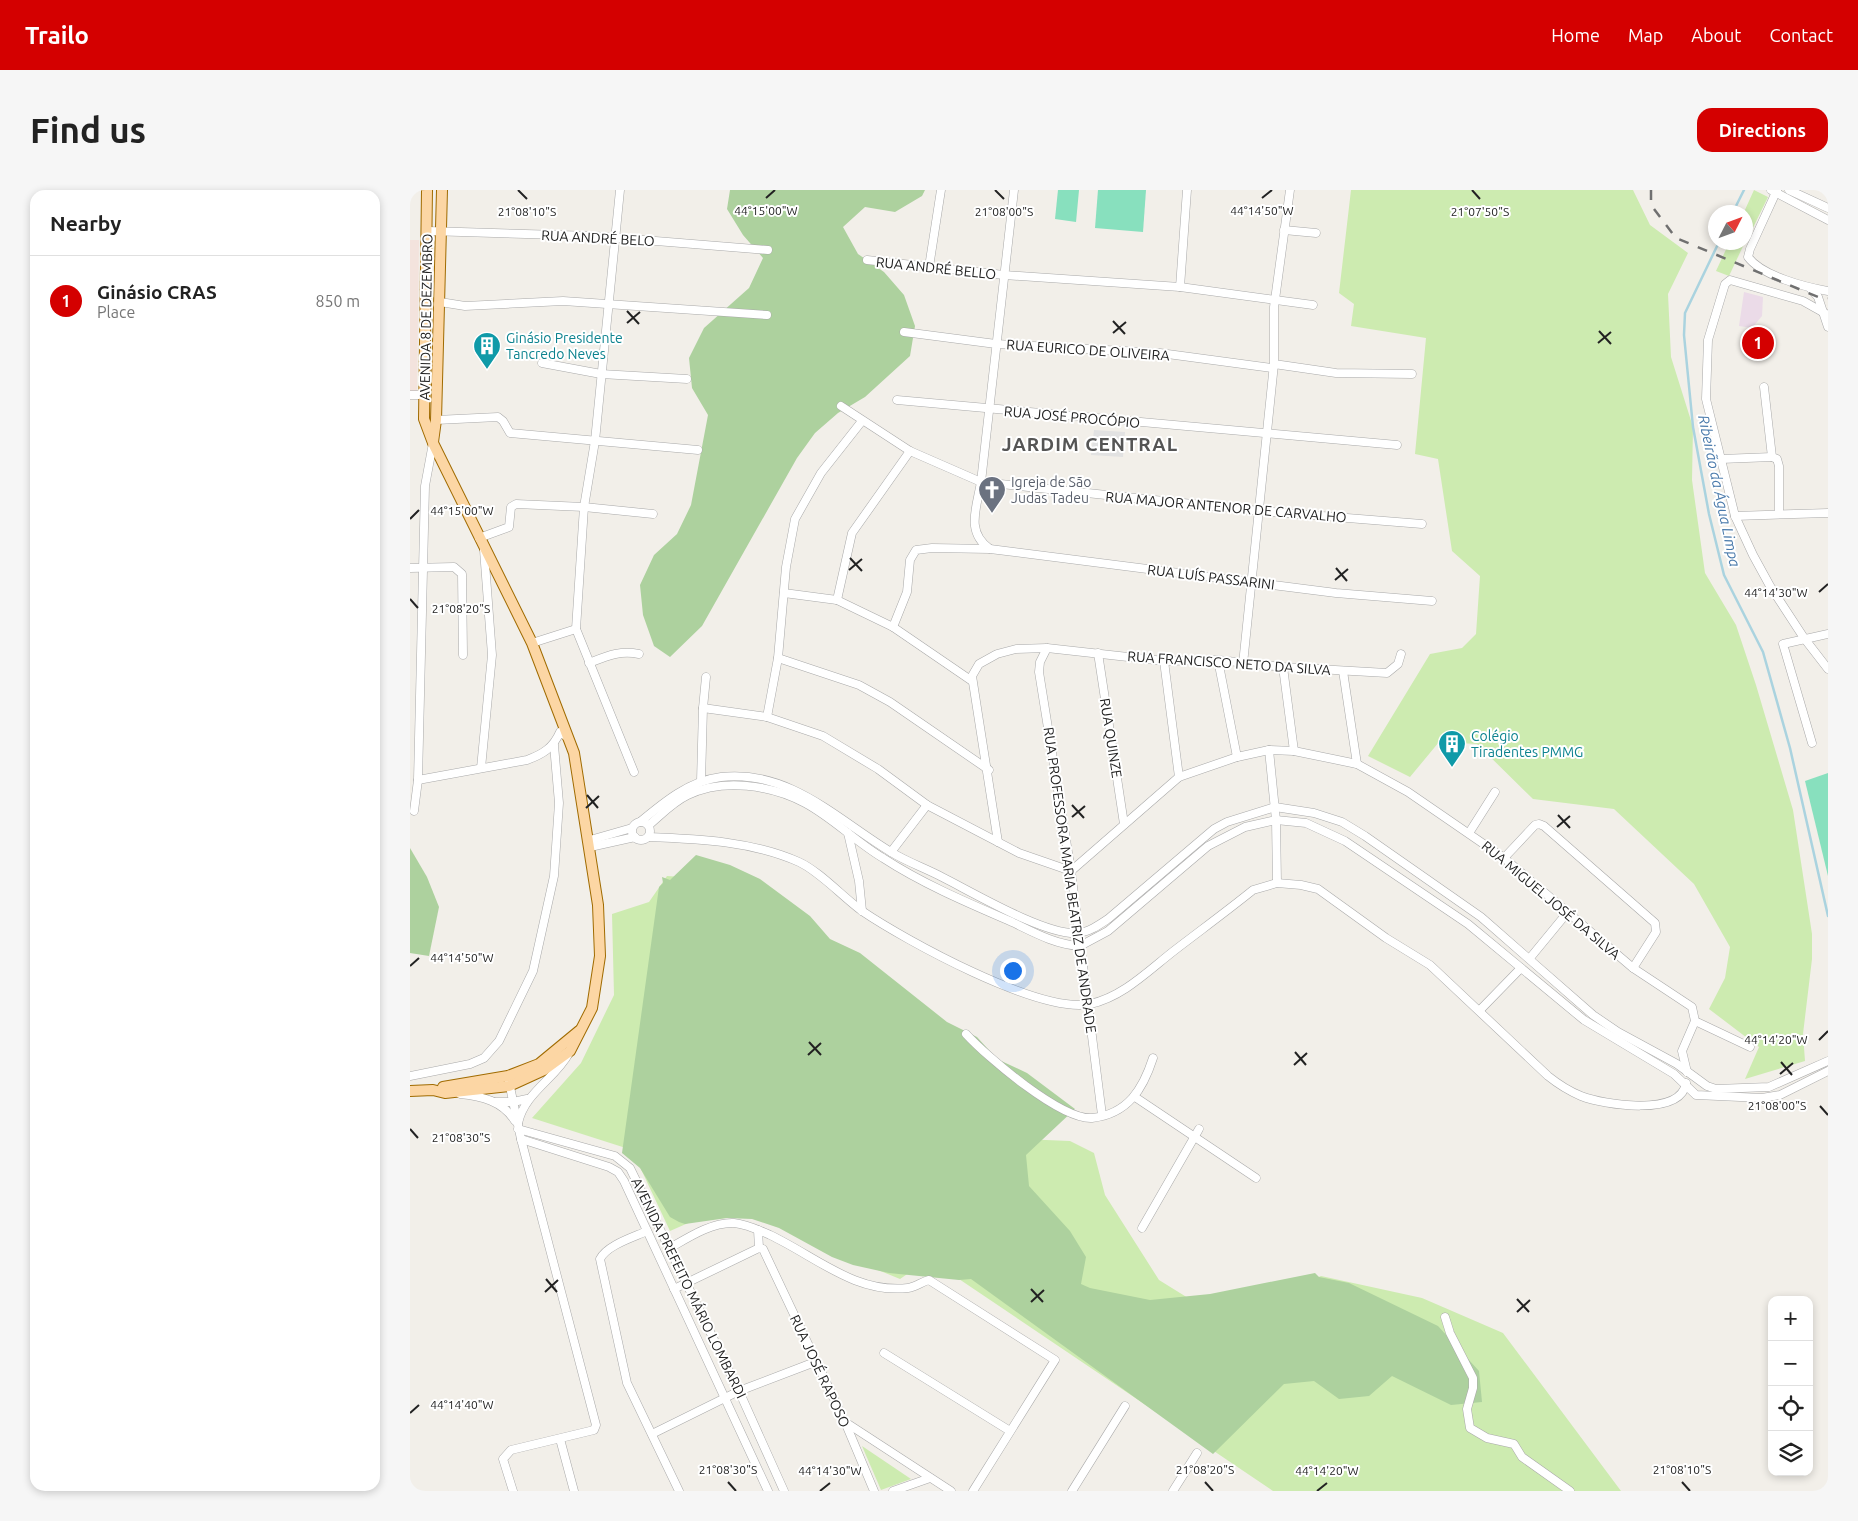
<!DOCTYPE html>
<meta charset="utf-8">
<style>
:root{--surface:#fff;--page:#f6f6f6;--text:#222;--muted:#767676;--line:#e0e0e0;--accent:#d40000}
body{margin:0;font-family:Ubuntu,sans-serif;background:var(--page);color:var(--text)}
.controls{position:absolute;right:15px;bottom:15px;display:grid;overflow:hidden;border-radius:10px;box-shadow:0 2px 8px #0003}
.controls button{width:45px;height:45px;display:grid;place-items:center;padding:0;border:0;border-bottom:1px solid var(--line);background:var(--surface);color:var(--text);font:25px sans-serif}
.compass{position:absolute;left:1298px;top:15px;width:45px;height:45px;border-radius:50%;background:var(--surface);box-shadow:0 2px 8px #0003;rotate:48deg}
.you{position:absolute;left:602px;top:780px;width:18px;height:18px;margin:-12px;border:4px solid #fff;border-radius:50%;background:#1a73e8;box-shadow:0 0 0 8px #1a73e833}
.badge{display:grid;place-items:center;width:32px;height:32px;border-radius:50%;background:var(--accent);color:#fff;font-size:16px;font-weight:700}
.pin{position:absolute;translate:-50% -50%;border:2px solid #fff;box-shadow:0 1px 5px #0006}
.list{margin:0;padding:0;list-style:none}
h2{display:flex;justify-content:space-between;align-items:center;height:65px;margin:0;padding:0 20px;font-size:21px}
h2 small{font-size:16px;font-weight:400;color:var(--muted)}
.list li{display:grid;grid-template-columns:32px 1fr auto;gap:15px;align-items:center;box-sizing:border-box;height:90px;padding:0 20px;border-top:1px solid var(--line)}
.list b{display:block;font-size:19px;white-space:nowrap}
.list p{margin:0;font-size:16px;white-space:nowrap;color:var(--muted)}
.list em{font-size:16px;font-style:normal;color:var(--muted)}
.icon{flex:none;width:28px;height:28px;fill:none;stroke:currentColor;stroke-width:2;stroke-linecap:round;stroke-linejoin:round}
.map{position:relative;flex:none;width:1418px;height:1301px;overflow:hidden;border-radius:15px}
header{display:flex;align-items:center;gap:30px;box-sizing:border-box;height:70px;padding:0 25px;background:var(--accent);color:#fff}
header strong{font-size:24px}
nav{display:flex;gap:28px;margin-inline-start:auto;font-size:18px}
.intro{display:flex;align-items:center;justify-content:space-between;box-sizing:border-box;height:120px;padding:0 30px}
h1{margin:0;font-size:35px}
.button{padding:12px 22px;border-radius:15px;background:var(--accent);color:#fff;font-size:18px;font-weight:700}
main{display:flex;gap:30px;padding:0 30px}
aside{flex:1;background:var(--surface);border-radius:15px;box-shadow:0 2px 8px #0003}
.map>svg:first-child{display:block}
.industrial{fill:#ebdbe8}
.military{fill:#f3e3dd}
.grass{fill:#cdebb0}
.forest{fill:#add19e}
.pitch{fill:#88e0be}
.parking{fill:#e2e2e2}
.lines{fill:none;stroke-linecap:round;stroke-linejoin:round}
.stream{stroke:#aad3df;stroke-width:2.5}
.minor-casing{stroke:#a9a9a9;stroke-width:9}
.major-casing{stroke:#a06b00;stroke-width:12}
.minor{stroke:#fff;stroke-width:8}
.major{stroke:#fcd6a4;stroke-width:10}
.rail{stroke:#707070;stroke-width:2.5;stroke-dasharray:10 10;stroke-linecap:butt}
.ticks{fill:none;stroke:#222;stroke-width:2}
.labels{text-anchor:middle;stroke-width:4;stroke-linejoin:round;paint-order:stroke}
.street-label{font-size:14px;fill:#222;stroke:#fff}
.culture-label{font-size:14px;fill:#0d838f;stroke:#fff;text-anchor:start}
.worship-label{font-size:14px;fill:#5b616d;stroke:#fff;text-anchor:start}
.water-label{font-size:15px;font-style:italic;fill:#4a7aab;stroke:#fff}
.district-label{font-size:19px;font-weight:bold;letter-spacing:1px;fill:#555;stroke:#fff}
.ticks-label{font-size:12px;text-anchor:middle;fill:#222;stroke:#fff;stroke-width:4;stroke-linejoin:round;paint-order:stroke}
</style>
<header>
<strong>Trailo</strong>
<nav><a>Home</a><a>Map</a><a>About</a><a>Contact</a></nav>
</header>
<div class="intro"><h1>Find us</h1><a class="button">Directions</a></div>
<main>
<aside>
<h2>Nearby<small></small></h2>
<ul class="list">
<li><span class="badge">1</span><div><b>Ginásio CRAS</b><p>Place</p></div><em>850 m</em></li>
</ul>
</aside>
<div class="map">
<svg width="1418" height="1301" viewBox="0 0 1418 1301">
<rect width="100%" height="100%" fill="#f2efe9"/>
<polygon class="industrial" points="1334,102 1353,107 1352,126 1342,138 1329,136"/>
<polygon class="military" points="0,50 9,50 7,203 0,203"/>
<g class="grass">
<polygon points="941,0 1223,0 1240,35 1278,63 1258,104 1261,167 1283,237 1282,290 1295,383 1326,435 1346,495 1383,620 1402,744 1402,769 1393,844 1395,871 1335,889 1349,857 1299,819 1315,788 1320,757 1284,694 1204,619 1123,609 1067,554 1029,552 1000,587 958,566 1020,464 1052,458 1066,444 1070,386 1042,361 1028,269 1005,264 1016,148 941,136 944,114 929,103"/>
<polygon points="1344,0 1358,7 1336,52 1336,22 1334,22"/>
<polygon points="1335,52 1319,86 1306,81 1319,53"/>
<polygon points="257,686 272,687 612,949 660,951 684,963 695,1005 749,1090 812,1129 911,1086 1012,1108 1093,1143 1211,1301 863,1301 546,1087 515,1072 490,1089 429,1064 368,1035 310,1019 260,1041 222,960 122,928 171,873 204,805 202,724 239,712"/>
<polygon points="452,1256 501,1289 471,1300"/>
</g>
<g class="forest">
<polygon points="320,0 515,0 512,6 485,22 455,17 433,37 448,64 474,82 494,105 505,136 500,166 455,207 428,223 405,243 387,268 292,436 260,467 244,456 233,425 230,395 244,365 267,344 281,315 298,225 282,198 279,168 294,138 339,98 353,68 333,45 317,19"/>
<polygon points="0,658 17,687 29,717 19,766 0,763"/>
<polygon points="286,665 320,675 350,689 400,726 420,749 450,763 537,832 567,847 587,869 617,883 665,919 616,965 619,996 660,1041 676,1067 671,1094 680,1098 740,1110 800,1104 905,1083 909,1087 939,1093 1028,1136 1069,1181 1072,1212 1041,1215 982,1186 959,1206 929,1209 904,1191 874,1194 803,1264 561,1089 549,1090 479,1083 443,1075 422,1067 369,1038 342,1029 317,1028 275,1034 269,1032 260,1027 230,978 212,963 249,697 253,693 252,687 260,690"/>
</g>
<g class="pitch">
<polygon points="648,0 669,0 666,32 645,29"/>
<polygon points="688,0 736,0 733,42 685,38"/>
<polygon points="1418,583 1418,686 1395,591"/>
</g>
<polygon class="parking" points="684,240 715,242 713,267 681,265"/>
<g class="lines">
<g class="stream">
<polyline points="1323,22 1334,0"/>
<polyline points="1309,52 1275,123 1274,145 1283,237 1299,324 1314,385 1353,462 1380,558 1418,726"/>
</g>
<defs>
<g id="minor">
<polyline points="210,0 185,251 174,317 166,439 224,582"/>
<polyline points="1361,0 1418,30"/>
<path d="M1367,0L1340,59L1338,67C1352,86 1395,97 1418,101"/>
<polyline points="1379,0 1418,18"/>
<polyline points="874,40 906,43"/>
<polyline points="18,41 184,46 358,60"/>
<polyline points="457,70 594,85 770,97 903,115"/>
<polyline points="519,77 531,0"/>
<polyline points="770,97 777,0"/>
<polyline points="1400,98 1408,107 1418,137"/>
<polyline points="30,112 55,116 153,111 357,125"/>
<polyline points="1418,125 1393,111 1320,90 1315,94 1298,150 1296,209 1325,326 1343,365 1360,396 1394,448 1418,479"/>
<polyline points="494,142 586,154 750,163 862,178"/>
<polyline points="132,173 191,184 277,189"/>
<polyline points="864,174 926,183 1002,184"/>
<polyline points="1354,197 1362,267 1367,269 1369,276 1369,324"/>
<polyline points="0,205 14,205"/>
<polyline points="487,210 987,255"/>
<polyline points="431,216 500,261 571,292 850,321 1012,334"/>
<polyline points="26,230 88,227 93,231 100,243 288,260"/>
<polyline points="1311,269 1362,267"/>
<polyline points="1325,326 1418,323"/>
<polyline points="69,348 99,337 101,317 106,314 174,317 243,324"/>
<path d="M580,359C555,342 567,317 571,292L604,0"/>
<polyline points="0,378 44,377 52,384 53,465"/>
<polyline points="374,403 427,410 483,437 562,491"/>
<polyline points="427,410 442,343 500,261"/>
<polyline points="483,437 497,402 500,370 506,360 522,358 580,359 926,403 1022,411"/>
<polyline points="122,453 166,439"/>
<polyline points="637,458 630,472 629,482 661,681 692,925"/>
<polyline points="688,463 714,634"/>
<polyline points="368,468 449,495 480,512 579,580"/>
<polyline points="808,470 827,567"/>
<polyline points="754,471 769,587"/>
<path d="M179,473C197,466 210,460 229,464"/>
<polyline points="833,474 864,174 864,117 880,0"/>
<polyline points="873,477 884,561"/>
<polyline points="933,481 947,574"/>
<polyline points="293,518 357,527 413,546 468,579 517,615 609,663 661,681 769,587 827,567 859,560 884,561 947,574 998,602 1094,668 1223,778 1282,817 1285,831 1340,857"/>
<polyline points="357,527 368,468 376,377 385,329 411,283 452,231"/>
<polyline points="1402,553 1373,454 1418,444"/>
<polyline points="859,560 866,630 867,693"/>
<polyline points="71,578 82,465 74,360"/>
<path d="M8,590L117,570C133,564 143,558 150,542L157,547"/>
<polyline points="291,591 293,518 296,487"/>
<polyline points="4,621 8,590 15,296 23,253"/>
<circle cx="231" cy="641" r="9"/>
<path d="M230,632C254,612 279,591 311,587C379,579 428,630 481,662C497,672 515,678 532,687C562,702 636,746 668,743C679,742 689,735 698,729L804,639L817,632L865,617L904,623L932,632L955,646L1071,727L1183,825L1208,842L1267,874L1297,896L1306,899L1359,897L1418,871"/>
<path d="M239,635C251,625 263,612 278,605C313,588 361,595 395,613C423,628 446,652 473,668C513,694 558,713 602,732C623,742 646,755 670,756L698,741L798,656L835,637L866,630L896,633L935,651L1058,734L1174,830L1264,884L1286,905L1352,908L1370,905L1418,881"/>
<polyline points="438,643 449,691 452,721"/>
<polyline points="1059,643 1085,602"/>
<path d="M238,647C290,649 341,651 389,672C409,681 433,707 452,721C495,750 629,824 680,814C713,807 739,780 765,760C791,740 817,721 843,700L867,693L891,695L908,699L976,748L1020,775L1138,886C1148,894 1159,901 1171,906C1194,915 1271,927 1276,893"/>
<polyline points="180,650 222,638"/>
<polyline points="588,652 562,486 569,474 587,464 606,459 637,458 754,471 808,470 873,477 977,483 988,474 991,464"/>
<polyline points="180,657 225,647"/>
<polyline points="481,662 517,615"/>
<polyline points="1094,668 1125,635 1129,634 1134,636 1245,733 1246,742 1223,778"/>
<polyline points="1120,768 1157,723"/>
<polyline points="1070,820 1111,778"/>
<path d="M556,844C577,867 651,930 682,928C718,924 733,899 743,868"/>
<polyline points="1277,882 1272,861 1285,831"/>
<polyline points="0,886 60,874 74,868 89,851 123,781 144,686 149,613 144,555"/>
<polyline points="99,892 111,949 186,1235 184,1240 101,1260 93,1269 103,1301"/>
<path d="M50,904C71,906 93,911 105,931"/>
<polyline points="725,907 846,988"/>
<polyline points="85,912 103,912 117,909"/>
<path d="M108,933C115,902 145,889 159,863"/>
<polyline points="108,939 205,966 220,978 329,1201 374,1301"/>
<polyline points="111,949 199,977 208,982 214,991 358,1301"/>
<polyline points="732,1038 789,939"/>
<polyline points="348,1040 349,1058"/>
<path d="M237,1041C224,1047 197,1055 190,1069L217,1193L269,1301"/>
<path d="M260,1058C279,1047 302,1032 324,1033C336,1034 349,1040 360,1045C405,1066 445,1104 498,1098C506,1097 511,1092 519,1090L645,1170L563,1301"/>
<polyline points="264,1099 349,1058 353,1059 435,1232 464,1301"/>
<polyline points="1035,1127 1040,1143 1063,1188 1063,1198 1057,1219 1060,1238 1077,1248 1104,1254 1112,1267 1160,1301"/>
<polyline points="474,1163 600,1241"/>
<polyline points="435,1232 541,1301"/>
<polyline points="242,1244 329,1201 405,1172"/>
<polyline points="150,1249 164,1301"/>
<polyline points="483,1301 520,1288"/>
<polyline points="662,1301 715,1216"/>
<polyline points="763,1301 787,1263"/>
</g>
<g id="major">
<polyline points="23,252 26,230 32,0"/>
<polyline points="33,897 98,886 129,874 169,841"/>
<polyline points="0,901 23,900 35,903 99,896 134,880 160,861 182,818 190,766 188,715 164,563 122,453 23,253 14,229 17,0"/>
</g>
</defs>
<use href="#minor" class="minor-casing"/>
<use href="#major" class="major-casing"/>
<use href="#minor" class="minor"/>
<use href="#major" class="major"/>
<polyline class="rail" points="1241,0 1241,15 1266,48 1408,107 1418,108"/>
</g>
<path class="ticks" d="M108,0L117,9M585,0L594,9M1062,0L1070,9M356,8L365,0M852,8L862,0M217,121L229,134M703,131L715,144M217,133L230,122M1189,141L1201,154M703,143L716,132M1188,153L1201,142M0,329L9,320M440,368L452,381M926,378L937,391M439,380L452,369M925,390L938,379M1409,402L1418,394M0,409L8,418M177,605L188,618M662,615L674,628M176,618L189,606M1148,625L1160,638M662,627L675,616M1147,637L1160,626M0,776L9,768M1409,850L1418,841M399,852L411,865M885,862L896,875M398,865L411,853M1371,872L1382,885M884,875L897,863M1370,884L1383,873M1410,916L1418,925M0,939L8,948M136,1089L147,1102M621,1099L633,1112M135,1102L148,1090M1107,1109L1119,1122M621,1112L634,1100M1107,1122L1120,1110M0,1223L9,1215M318,1292L326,1301M795,1292L803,1301M1272,1292L1280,1301M410,1301L420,1293M907,1301L917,1293"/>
<defs>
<symbol id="building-pin" viewBox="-11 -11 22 30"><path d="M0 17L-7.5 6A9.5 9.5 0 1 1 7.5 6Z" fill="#0f9aa8" stroke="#fff"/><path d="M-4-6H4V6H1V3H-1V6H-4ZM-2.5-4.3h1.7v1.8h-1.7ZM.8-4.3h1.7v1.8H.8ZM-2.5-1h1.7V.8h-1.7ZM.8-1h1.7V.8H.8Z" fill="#fff"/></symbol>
<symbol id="church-pin" viewBox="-11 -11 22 30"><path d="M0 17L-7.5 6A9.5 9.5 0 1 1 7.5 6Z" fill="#6b7280" stroke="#fff"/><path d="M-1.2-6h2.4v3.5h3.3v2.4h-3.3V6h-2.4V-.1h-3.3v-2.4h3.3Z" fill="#fff"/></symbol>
</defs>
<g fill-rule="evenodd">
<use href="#building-pin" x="61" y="140" width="32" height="43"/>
<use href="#church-pin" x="566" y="284" width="32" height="43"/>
<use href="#building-pin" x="1026" y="538" width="32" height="43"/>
</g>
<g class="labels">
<g class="street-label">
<text transform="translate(188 48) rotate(3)" y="5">RUA ANDRÉ BELO</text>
<text transform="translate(526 78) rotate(6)" y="5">RUA ANDRÉ BELLO</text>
<text transform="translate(16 127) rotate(-89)" y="5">AVENIDA 8 DE DEZEMBRO</text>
<text transform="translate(678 160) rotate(4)" y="5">RUA EURICO DE OLIVEIRA</text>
<text transform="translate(662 227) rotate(5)" y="5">RUA JOSÉ PROCÓPIO</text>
<text transform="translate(816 317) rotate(5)" y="5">RUA MAJOR ANTENOR DE CARVALHO</text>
<text transform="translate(801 387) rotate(7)" y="5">RUA LUÍS PASSARINI</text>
<text transform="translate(819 473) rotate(4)" y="5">RUA FRANCISCO NETO DA SILVA</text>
<text transform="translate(701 548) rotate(81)" y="5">RUA QUINZE</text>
<text transform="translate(660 690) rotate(82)" y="5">RUA PROFESSORA MARIA BEATRIZ DE ANDRADE</text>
<text transform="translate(1141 710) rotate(40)" y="5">RUA MIGUEL JOSÉ DA SILVA</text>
<text transform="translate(279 1098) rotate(64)" y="5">AVENIDA PREFEITO MÁRIO LOMBARDI</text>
<text transform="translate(410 1181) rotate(65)" y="5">RUA JOSÉ RAPOSO</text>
</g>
<g class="culture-label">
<text x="96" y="153">Ginásio Presidente<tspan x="96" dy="16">Tancredo Neves</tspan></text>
<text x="1061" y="551">Colégio<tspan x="1061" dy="16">Tiradentes PMMG</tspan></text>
</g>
<g class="worship-label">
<text x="601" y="297">Igreja de São<tspan x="601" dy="16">Judas Tadeu</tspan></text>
</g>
<g class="water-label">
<text transform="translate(1309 301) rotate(78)" y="5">Ribeirão da Água Limpa</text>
</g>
<g class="district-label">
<text x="680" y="261">JARDIM CENTRAL</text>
</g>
</g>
<g class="ticks-label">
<text x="356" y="25">44°15'00"W</text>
<text x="852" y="25">44°14'50"W</text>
<text x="117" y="26">21°08'10"S</text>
<text x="594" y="26">21°08'00"S</text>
<text x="1070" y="26">21°07'50"S</text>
<text x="52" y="325">44°15'00"W</text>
<text x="1366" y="407">44°14'30"W</text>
<text x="51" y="423">21°08'20"S</text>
<text x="52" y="772">44°14'50"W</text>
<text x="1366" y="854">44°14'20"W</text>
<text x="1367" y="920">21°08'00"S</text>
<text x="51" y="952">21°08'30"S</text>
<text x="52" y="1219">44°14'40"W</text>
<text x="318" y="1284">21°08'30"S</text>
<text x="795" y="1284">21°08'20"S</text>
<text x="1272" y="1284">21°08'10"S</text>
<text x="420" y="1285">44°14'30"W</text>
<text x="917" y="1285">44°14'20"W</text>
</g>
</svg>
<div class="controls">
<button>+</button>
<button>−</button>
<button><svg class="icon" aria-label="locate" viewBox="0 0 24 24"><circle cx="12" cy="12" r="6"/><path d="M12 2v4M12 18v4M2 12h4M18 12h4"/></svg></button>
<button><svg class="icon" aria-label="layers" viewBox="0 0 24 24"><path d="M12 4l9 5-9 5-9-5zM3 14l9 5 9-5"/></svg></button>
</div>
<svg class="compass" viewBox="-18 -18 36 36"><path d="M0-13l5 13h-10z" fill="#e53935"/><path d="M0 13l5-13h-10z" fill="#767676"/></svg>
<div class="you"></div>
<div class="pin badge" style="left:1348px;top:153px">1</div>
</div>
</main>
